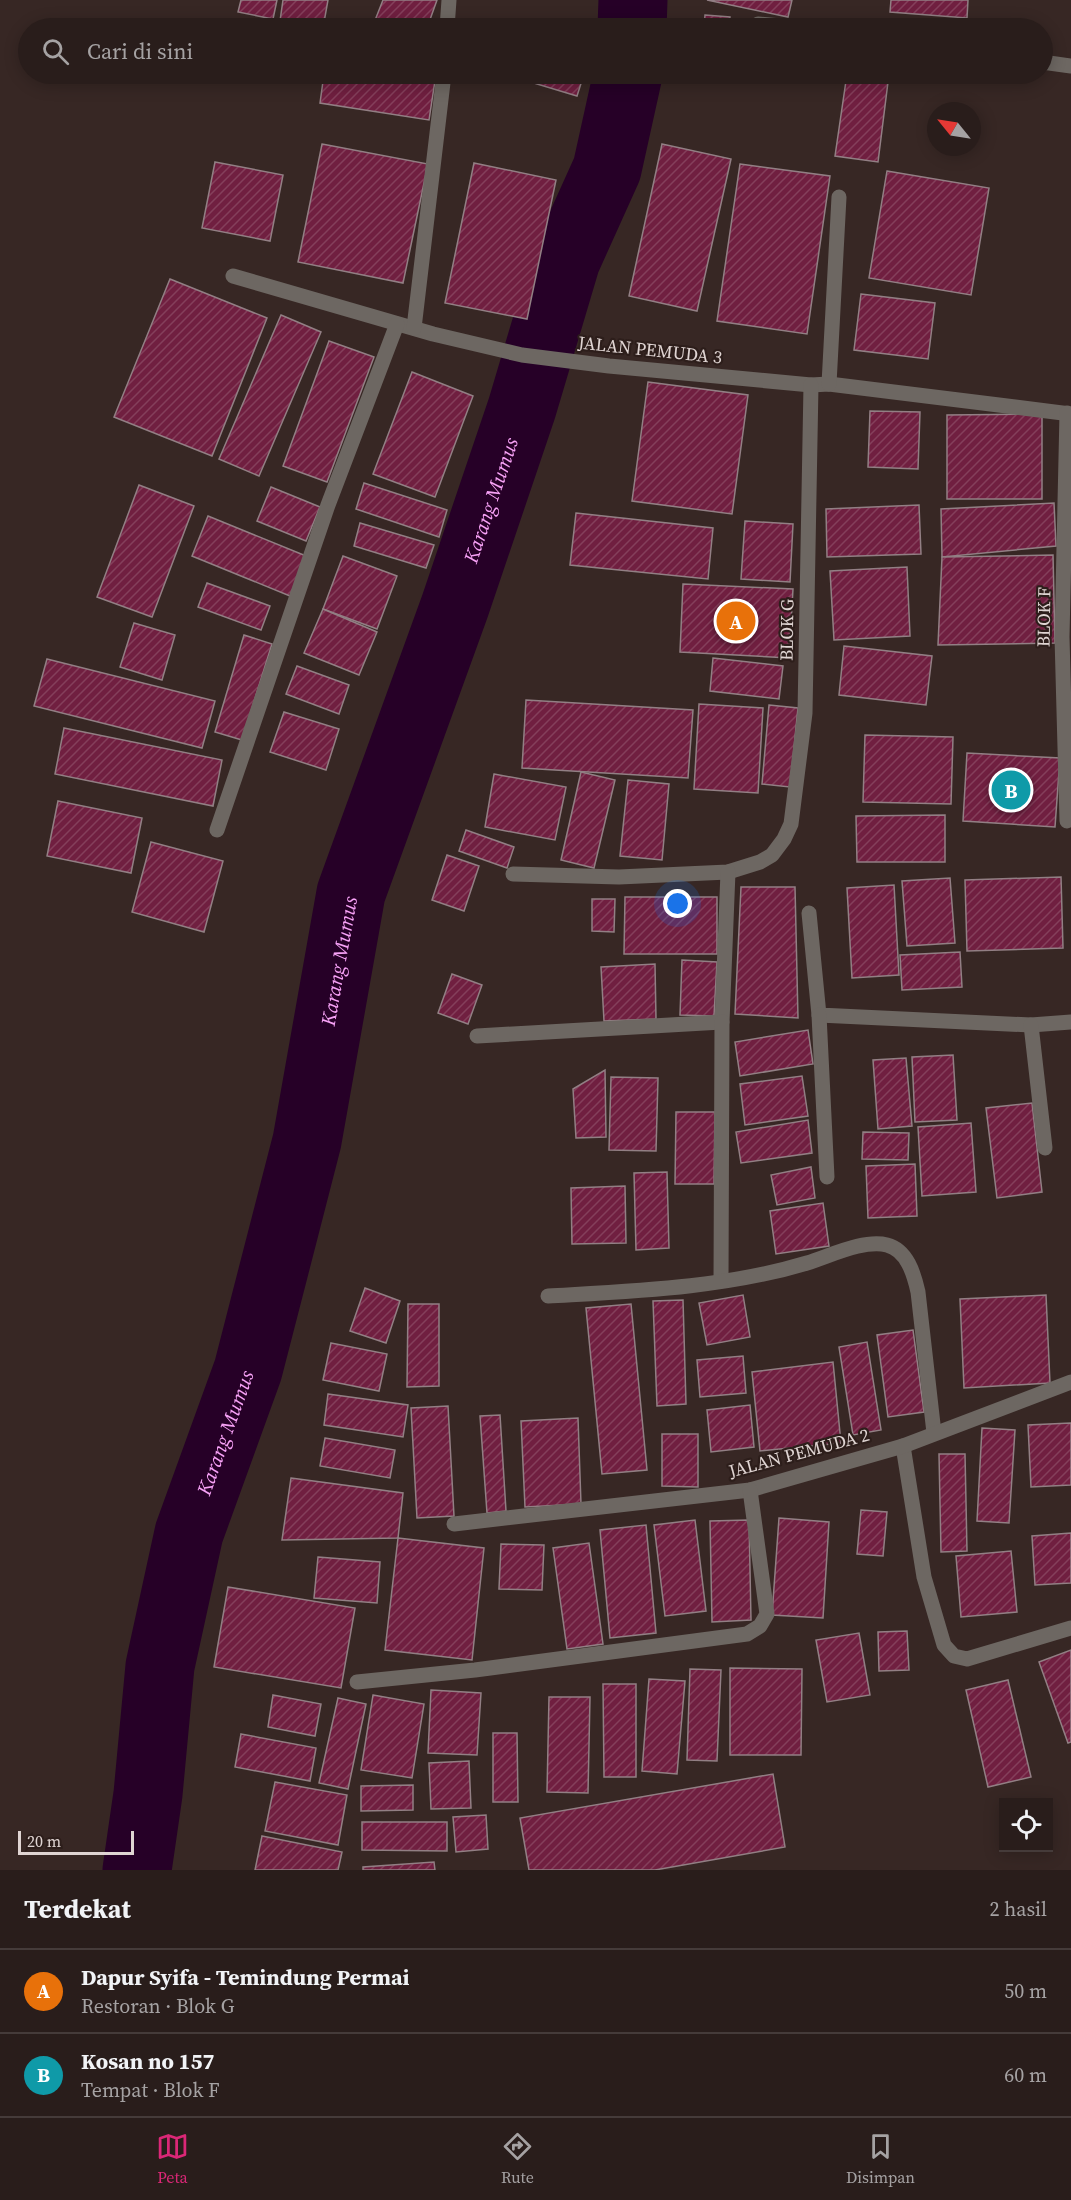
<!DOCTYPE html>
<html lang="id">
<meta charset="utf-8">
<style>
:root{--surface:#291d1b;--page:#352a28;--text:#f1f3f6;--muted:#a5a2a3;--line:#453b3a;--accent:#db2777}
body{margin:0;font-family:"Source Serif 4",serif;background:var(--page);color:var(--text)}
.controls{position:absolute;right:18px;bottom:18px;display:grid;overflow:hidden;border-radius:0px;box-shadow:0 3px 15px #0003}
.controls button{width:54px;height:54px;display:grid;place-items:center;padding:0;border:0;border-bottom:2px solid var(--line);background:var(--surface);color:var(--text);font:30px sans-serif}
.compass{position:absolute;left:927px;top:102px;width:54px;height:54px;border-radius:50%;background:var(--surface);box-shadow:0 3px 15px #0003;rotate:300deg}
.scale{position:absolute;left:18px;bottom:15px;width:116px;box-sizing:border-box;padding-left:6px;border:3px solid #e0d5d3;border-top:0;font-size:16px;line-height:21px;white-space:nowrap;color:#e0d5d3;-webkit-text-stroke:4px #2d1e1b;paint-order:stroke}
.you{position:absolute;left:678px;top:904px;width:21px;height:21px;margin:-15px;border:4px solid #fff;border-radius:50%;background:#1a73e8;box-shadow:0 0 0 9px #1a73e833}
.badge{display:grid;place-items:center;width:39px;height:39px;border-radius:50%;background:var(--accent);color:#fff;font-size:20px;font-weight:700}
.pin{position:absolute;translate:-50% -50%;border:3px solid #fff;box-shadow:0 2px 6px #0006}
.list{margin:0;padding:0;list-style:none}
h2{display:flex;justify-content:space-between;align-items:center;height:78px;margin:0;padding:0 24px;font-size:26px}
h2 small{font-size:20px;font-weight:400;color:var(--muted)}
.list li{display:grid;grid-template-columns:39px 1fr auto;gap:18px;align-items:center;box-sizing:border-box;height:84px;padding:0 24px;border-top:2px solid var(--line)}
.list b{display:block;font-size:22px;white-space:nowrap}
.list p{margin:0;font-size:20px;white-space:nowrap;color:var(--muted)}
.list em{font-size:20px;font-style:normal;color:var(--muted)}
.icon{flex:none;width:33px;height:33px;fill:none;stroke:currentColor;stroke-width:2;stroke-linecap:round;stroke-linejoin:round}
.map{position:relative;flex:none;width:1071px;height:1870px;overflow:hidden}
.search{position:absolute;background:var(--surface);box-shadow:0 3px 15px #0003;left:18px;right:18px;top:18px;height:66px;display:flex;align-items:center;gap:15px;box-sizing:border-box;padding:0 21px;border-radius:33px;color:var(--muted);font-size:22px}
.sheet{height:246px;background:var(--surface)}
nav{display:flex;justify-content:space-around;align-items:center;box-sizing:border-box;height:84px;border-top:2px solid var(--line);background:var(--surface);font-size:16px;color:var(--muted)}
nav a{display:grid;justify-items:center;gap:3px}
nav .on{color:var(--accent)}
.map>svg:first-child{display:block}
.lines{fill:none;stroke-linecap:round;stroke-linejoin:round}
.river{stroke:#260027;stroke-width:69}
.building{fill:url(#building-hatch);stroke:#927f84;stroke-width:1.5}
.minor{stroke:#6d6762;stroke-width:15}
.labels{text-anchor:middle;stroke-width:4.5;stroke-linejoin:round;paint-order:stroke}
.street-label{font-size:18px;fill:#e0d5d3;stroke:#2d1e1b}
.water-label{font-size:20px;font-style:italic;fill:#f7a1f6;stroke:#2d1e1b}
</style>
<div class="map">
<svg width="1071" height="1870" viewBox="0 0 1071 1870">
<defs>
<pattern id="building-hatch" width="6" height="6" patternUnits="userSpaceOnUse" patternTransform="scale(1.5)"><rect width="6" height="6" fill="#701f40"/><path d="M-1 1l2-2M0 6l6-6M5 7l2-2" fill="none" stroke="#843f5b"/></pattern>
</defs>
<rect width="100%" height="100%" fill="#372724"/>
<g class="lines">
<g class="river">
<polyline points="632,28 633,0"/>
<path id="s1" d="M137,1870L148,1794L160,1666L189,1533L248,1370L307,1141L351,893L455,606L522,408L566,260L607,169L628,74"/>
</g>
</g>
<g class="building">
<polygon points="241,0 277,0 273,19 238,12"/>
<polygon points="283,0 328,0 323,28 279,28"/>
<polygon points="383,0 437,0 427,28 372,28"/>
<polygon points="707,0 792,0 788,17"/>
<polygon points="891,0 968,0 967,18 890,12"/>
<polygon points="705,15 730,17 729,28 704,28"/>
<polygon points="495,23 514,28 493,28"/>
<polygon points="324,74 436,74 429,120 320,103"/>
<polygon points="504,74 584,74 577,96"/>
<polygon points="700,74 726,74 725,77 700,75"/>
<polygon points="847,74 889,74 878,162 835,156"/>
<polygon points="322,144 428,164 403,283 298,262"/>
<polygon points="662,144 731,159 697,311 629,296"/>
<polygon points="215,162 283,175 270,241 202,228"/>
<polygon points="474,163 556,180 527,319 445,303"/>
<polygon points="740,164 830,176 807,334 717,321"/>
<polygon points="887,171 989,188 971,295 869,278"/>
<polygon points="170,279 267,318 212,456 114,417"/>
<polygon points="861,294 935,303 928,359 854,350"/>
<polygon points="281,315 321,332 259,476 219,459"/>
<polygon points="329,341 374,357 327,482 283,466"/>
<polygon points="412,372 473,396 435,497 373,474"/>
<polygon points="648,382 748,395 732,514 632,501"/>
<polygon points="870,411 920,412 918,469 868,467"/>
<polygon points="1042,414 1042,499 947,499 947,415"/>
<polygon points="364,483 447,510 439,537 356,509"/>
<polygon points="139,485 194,506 152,617 97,597"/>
<polygon points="271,487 320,507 306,541 257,521"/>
<polygon points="1054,503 1056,546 942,557 941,509"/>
<polygon points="919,505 921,554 827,557 826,509"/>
<polygon points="576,513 713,528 708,579 570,565"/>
<polygon points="208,516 306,556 290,596 192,556"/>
<polygon points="745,521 793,524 790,582 741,579"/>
<polygon points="360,523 434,545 426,568 354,546"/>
<polygon points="1053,555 1055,643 938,645 942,557"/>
<polygon points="343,556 397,576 377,629 323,609"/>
<polygon points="907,567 910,636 834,640 830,571"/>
<polygon points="207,583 270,606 261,630 198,607"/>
<polygon points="683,584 793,589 789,658 680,652"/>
<polygon points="323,609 377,632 359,675 304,653"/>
<polygon points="134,623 175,635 162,680 120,667"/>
<polygon points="244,635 272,644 242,740 215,732"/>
<polygon points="844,646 932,656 926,705 839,695"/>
<polygon points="713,658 783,666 779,699 710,691"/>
<polygon points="47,659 215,701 202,748 34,706"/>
<polygon points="297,666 349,685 339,714 286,694"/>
<polygon points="526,700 693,710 688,778 522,768"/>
<polygon points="699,704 763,708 758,793 694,789"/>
<polygon points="769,705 798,708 790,787 762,784"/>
<polygon points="284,712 339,729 326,770 270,752"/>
<polygon points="64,728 222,760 213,806 55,774"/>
<polygon points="865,735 953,737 951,804 863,802"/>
<polygon points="967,753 1060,758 1055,827 963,821"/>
<polygon points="581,772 615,780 594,868 561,860"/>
<polygon points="494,774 566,787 555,840 485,827"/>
<polygon points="628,780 669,784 662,860 620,856"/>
<polygon points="58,801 142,818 131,873 47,856"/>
<polygon points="945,815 945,862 857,862 856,816"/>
<polygon points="466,830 514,847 507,868 459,851"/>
<polygon points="151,842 223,861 204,932 132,912"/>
<polygon points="447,855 479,866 464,911 432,900"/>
<polygon points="1061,877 1063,948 967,951 965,880"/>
<polygon points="950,878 955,943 907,946 902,881"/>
<polygon points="894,885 899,975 852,978 847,888"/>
<polygon points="741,887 795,887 798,1018 735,1014"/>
<polygon points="625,897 717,897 717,954 624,954"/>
<polygon points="592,899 615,899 614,932 592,931"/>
<polygon points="960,952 962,987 902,990 900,955"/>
<polygon points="682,960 717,962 714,1016 680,1015"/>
<polygon points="655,964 656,1019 604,1021 601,967"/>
<polygon points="452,974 482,985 468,1024 438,1013"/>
<polygon points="808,1030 813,1064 740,1076 735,1042"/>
<polygon points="953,1055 957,1120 915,1122 912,1057"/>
<polygon points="906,1058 912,1126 878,1129 873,1060"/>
<polygon points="605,1070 606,1137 576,1138 573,1089"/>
<polygon points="802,1076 808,1116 745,1125 740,1084"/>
<polygon points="611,1077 658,1078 656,1151 609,1150"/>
<polygon points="1032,1103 1042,1192 997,1198 986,1108"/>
<polygon points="676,1112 715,1112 714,1184 675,1184"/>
<polygon points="808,1120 812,1153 741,1163 736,1132"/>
<polygon points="971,1123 976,1192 922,1196 918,1127"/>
<polygon points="863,1132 909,1133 908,1160 862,1159"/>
<polygon points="915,1164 917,1216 868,1218 866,1166"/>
<polygon points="811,1167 815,1198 777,1205 771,1175"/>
<polygon points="667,1172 669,1248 636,1250 634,1173"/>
<polygon points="625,1186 626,1243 572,1244 571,1188"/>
<polygon points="823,1203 829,1246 776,1254 770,1211"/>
<polygon points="365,1288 400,1301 386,1343 350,1331"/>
<polygon points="743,1295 750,1337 707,1345 699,1303"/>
<polygon points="1046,1295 1050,1383 964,1388 960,1299"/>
<polygon points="683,1300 686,1404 657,1406 653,1301"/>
<polygon points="408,1304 439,1304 439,1386 407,1387"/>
<polygon points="631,1304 647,1470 602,1474 586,1308"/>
<polygon points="913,1330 924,1412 888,1417 877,1335"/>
<polygon points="867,1342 881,1430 853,1435 839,1347"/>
<polygon points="331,1343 387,1354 379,1391 323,1380"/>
<polygon points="743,1356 746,1393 700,1397 697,1360"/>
<polygon points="833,1362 841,1443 760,1451 752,1372"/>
<polygon points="328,1394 408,1405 403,1437 324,1425"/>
<polygon points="750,1405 754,1447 711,1452 707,1410"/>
<polygon points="448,1406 454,1516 417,1518 411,1408"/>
<polygon points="500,1415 506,1511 487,1513 480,1416"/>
<polygon points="578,1418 581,1504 525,1507 521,1421"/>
<polygon points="1071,1423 1071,1485 1031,1487 1028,1425"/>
<polygon points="982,1428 1015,1430 1009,1523 977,1521"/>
<polygon points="662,1434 698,1434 698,1487 662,1486"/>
<polygon points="325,1438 395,1450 390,1478 320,1466"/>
<polygon points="939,1454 965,1454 967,1551 941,1552"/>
<polygon points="291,1478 403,1493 398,1538 282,1540"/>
<polygon points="861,1510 887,1512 883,1556 857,1554"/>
<polygon points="779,1518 829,1522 823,1618 772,1615"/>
<polygon points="695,1520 706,1611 665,1616 654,1525"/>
<polygon points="749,1520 751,1620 712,1622 710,1521"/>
<polygon points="646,1525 656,1633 610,1638 600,1530"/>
<polygon points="1071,1533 1071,1583 1035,1585 1032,1536"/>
<polygon points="398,1538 484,1548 472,1660 385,1650"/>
<polygon points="589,1543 603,1644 567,1649 553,1548"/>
<polygon points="501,1544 544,1545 542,1590 499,1589"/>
<polygon points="1011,1551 1017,1612 961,1617 956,1556"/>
<polygon points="318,1557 380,1562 377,1603 314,1598"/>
<polygon points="228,1587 355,1608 341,1688 214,1667"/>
<polygon points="907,1631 909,1670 879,1671 878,1632"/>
<polygon points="859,1633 870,1695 827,1702 816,1640"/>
<polygon points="1071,1650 1071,1742 1068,1743 1039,1662"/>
<polygon points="730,1668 802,1669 801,1755 730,1755"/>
<polygon points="690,1669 721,1670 717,1761 687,1760"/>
<polygon points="649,1679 685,1681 677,1774 642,1771"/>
<polygon points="1008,1680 1031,1777 988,1787 966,1690"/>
<polygon points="603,1684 636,1684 636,1777 604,1777"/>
<polygon points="431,1690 481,1693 477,1755 428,1753"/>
<polygon points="273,1695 321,1704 315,1736 268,1727"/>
<polygon points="373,1695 424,1704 412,1778 361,1770"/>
<polygon points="549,1697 590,1697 588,1793 547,1792"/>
<polygon points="338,1698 366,1704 348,1789 319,1783"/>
<polygon points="493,1733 517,1733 518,1802 493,1802"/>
<polygon points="241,1734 316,1748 310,1781 235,1767"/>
<polygon points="469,1761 471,1808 431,1809 429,1763"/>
<polygon points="773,1774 785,1847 655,1870 529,1870 520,1818"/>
<polygon points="275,1782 347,1795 338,1845 265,1831"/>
<polygon points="413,1785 413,1810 361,1811 361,1786"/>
<polygon points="486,1815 488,1849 456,1852 453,1817"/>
<polygon points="362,1822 447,1822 447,1851 362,1850"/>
<polygon points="262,1836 342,1852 338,1870 255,1870"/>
<polygon points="434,1862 435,1870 363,1870 363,1867"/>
</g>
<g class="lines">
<g class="minor">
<polyline points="758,24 804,28"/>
<polyline points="447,28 449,0"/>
<polyline points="1042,62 1071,66"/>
<polyline points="233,276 433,334 522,355 609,366 811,385 829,384 1071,414"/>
<polyline points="414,328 444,74"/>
<polyline points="829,384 839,197"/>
<polyline points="1067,413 1062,637 1067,821"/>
<polyline points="217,830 328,505 397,324"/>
<polyline points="513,874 619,877 728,872 760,862 772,855 784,839 791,824 805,713 811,385"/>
<polyline points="809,913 819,1015 1031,1025 1071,1022"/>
<polyline points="819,1015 827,1177"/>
<polyline points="1031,1025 1045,1148"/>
<polyline points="477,1036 722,1022 728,872"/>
<polyline points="721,1281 722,1022"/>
<path d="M548,1296C634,1291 724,1288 807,1263C830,1256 864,1239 887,1245C907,1250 914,1274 918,1292L934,1433"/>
<polyline points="903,1446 924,1577 944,1645 954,1656 967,1659 1071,1628"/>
<polyline points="454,1524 750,1490 903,1446 1071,1382"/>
<polyline points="357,1682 475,1670 747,1634 760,1626 767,1614 750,1490"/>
</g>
</g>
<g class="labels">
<g class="street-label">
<text transform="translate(650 350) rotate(6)" y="6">JALAN PEMUDA 3</text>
<text transform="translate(1044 617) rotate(-89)" y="6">BLOK F</text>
<text transform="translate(787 630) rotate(-89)" y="6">BLOK G</text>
<text transform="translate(799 1453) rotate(-15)" y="6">JALAN PEMUDA 2</text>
</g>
<g class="water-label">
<text dy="7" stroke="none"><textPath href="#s1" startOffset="1420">Karang Mumus</textPath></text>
<text dy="7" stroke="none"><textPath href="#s1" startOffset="934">Karang Mumus</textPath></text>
<text dy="7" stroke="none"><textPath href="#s1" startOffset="448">Karang Mumus</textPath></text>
</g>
</g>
</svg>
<div class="controls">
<button><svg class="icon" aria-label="locate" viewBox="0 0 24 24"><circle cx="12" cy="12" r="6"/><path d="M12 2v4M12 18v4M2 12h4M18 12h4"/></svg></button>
</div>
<svg class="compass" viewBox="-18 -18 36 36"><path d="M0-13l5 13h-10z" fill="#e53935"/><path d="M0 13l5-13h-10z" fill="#a5a2a3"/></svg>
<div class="scale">20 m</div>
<div class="you"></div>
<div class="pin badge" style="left:736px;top:621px;background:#e8710a">A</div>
<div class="pin badge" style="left:1011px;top:790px;background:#0f9aa8">B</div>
<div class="search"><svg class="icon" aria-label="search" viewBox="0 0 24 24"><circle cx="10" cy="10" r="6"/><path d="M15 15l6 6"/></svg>Cari di sini</div>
</div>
<section class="sheet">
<h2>Terdekat<small>2 hasil</small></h2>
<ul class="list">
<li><span class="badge" style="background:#e8710a">A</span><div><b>Dapur Syifa - Temindung Permai</b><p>Restoran · Blok G</p></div><em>50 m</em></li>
<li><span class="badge" style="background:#0f9aa8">B</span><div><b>Kosan no 157</b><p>Tempat · Blok F</p></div><em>60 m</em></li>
</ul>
</section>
<nav>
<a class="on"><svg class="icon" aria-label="map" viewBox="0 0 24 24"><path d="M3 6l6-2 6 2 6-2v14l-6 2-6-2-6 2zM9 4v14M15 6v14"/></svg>Peta</a>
<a><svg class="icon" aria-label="directions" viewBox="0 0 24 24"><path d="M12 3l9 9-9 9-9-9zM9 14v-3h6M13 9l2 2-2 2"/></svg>Rute</a>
<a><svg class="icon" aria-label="saved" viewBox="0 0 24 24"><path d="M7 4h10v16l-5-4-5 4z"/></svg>Disimpan</a>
</nav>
